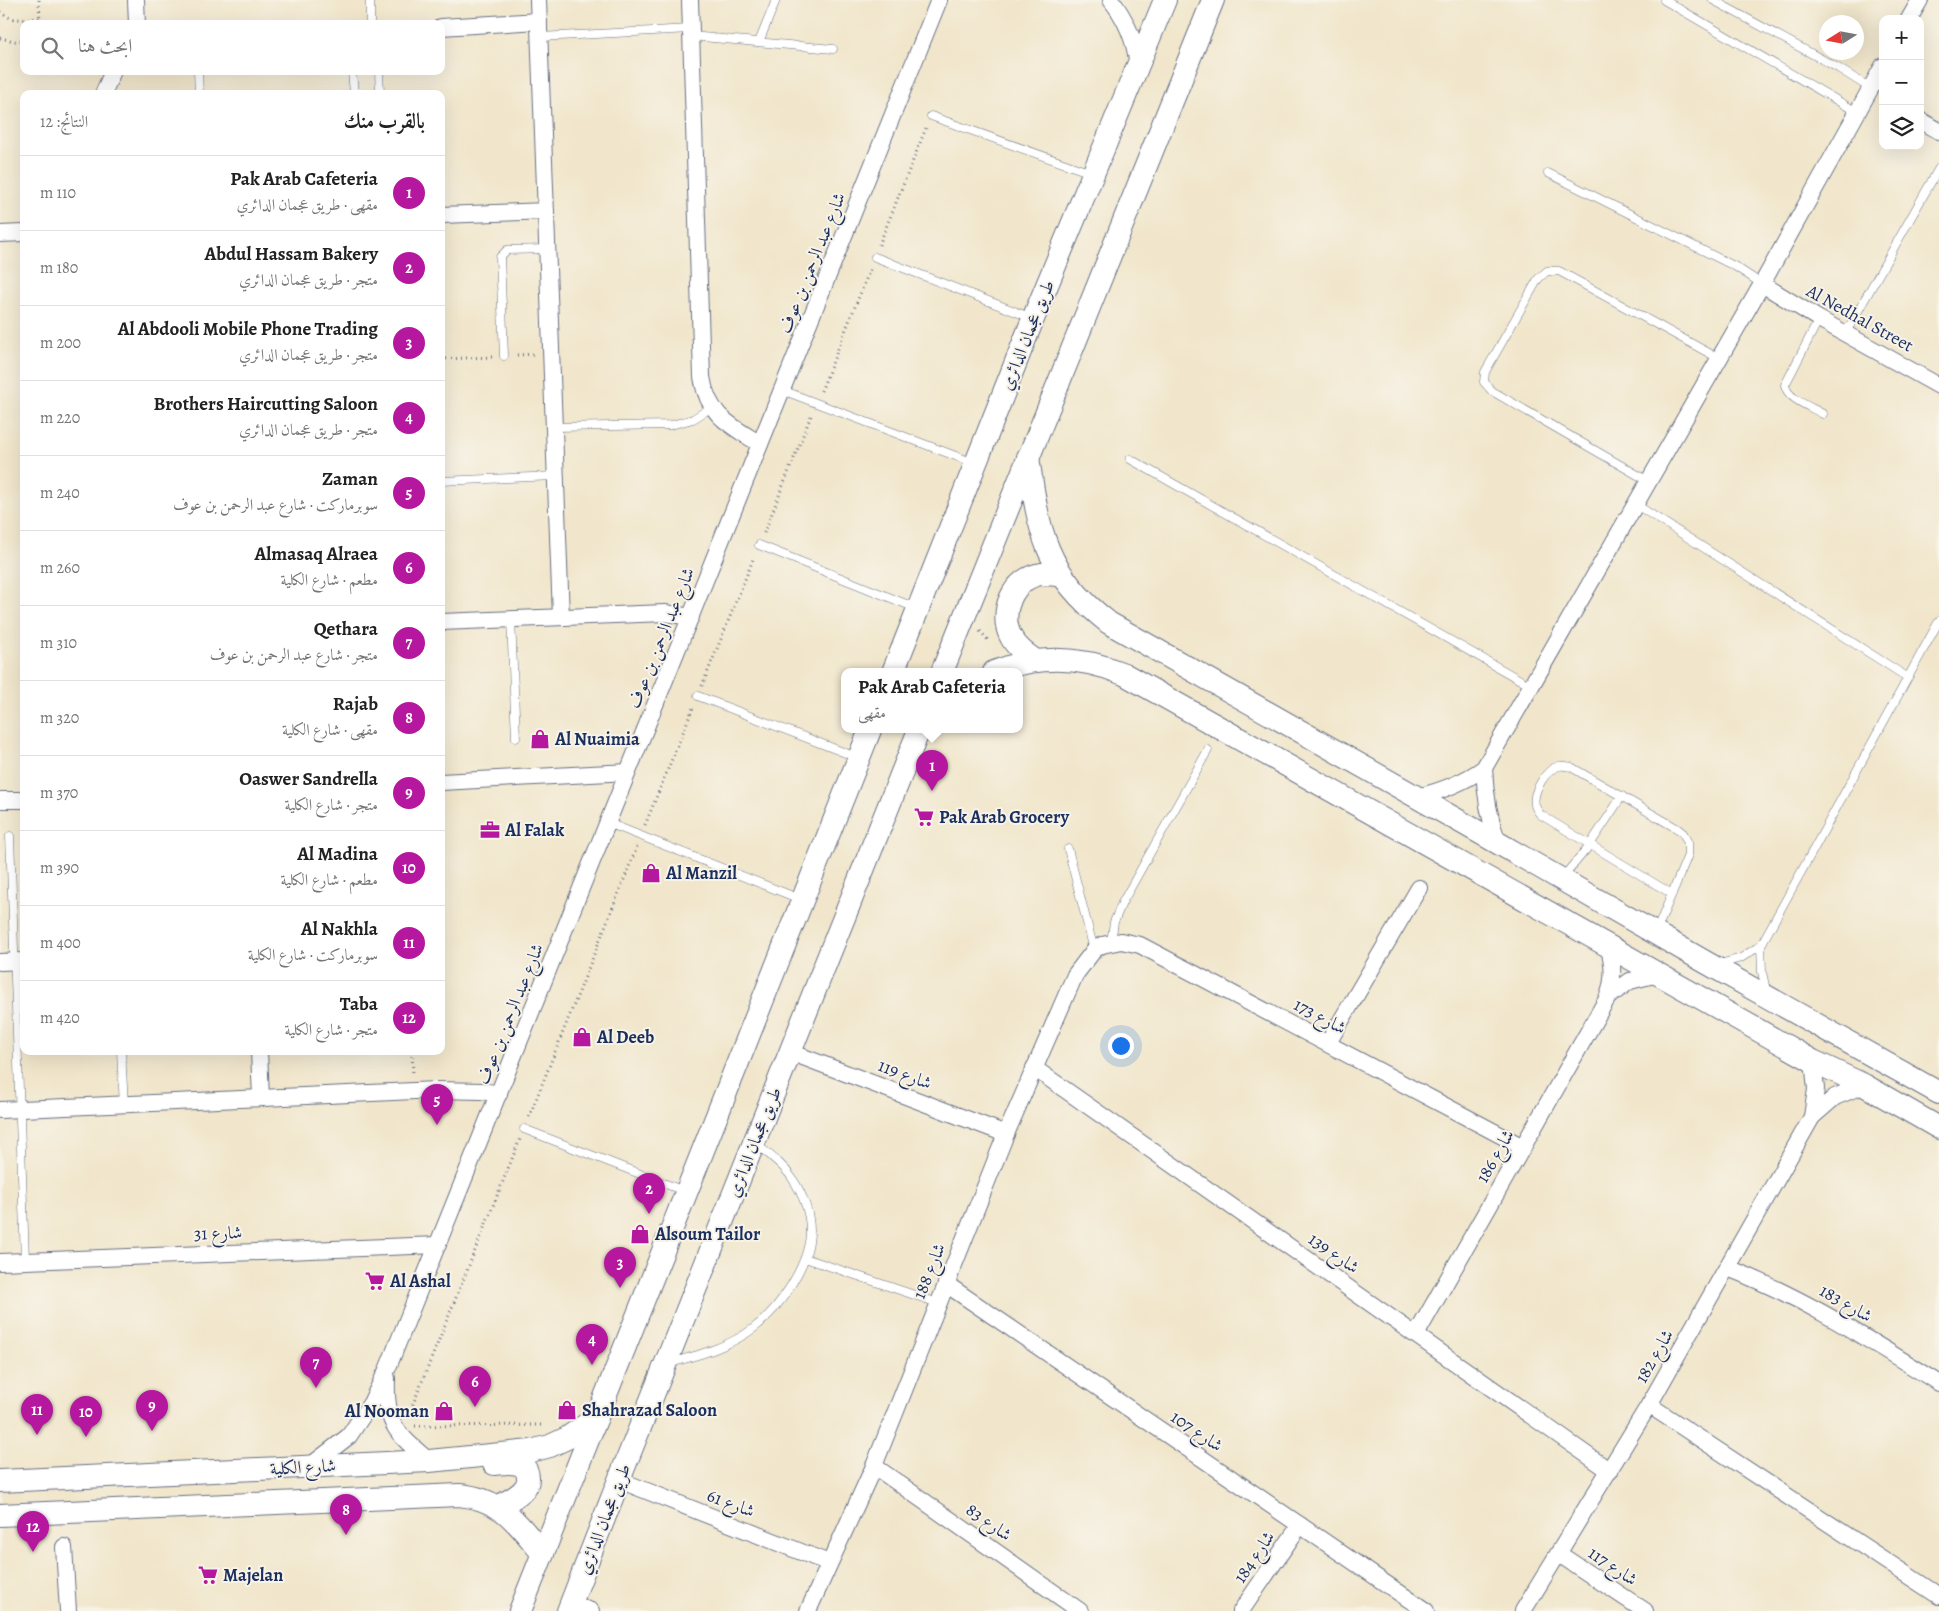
<!DOCTYPE html>
<html lang="ar">
<meta charset="utf-8">
<style>
:root{--surface:#fff;--page:#f6f6f6;--text:#222;--muted:#767676;--line:#e0e0e0;--accent:#b5179e}
body{margin:0;font-family:Alegreya,Amiri,serif;background:var(--page);color:var(--text);direction:rtl}
.controls{position:absolute;right:15px;top:15px;display:grid;overflow:hidden;border-radius:10px;box-shadow:0 5px 20px #0002}
.controls button{width:45px;height:45px;display:grid;place-items:center;padding:0;border:0;border-bottom:1px solid var(--line);background:var(--surface);color:var(--text);font:25px sans-serif}
.compass{position:absolute;left:1819px;top:15px;width:45px;height:45px;border-radius:50%;background:var(--surface);box-shadow:0 5px 20px #0002;rotate:259deg}
.you{position:absolute;left:1120px;top:1045px;width:18px;height:18px;margin:-12px;border:4px solid #fff;border-radius:50%;background:#1a73e8;box-shadow:0 0 0 8px #1a73e833}
.badge{display:grid;place-items:center;width:32px;height:32px;border-radius:50%;background:var(--accent);color:#fff;font-size:16px;font-weight:700}
.pin{position:absolute;translate:-50% -41px;filter:drop-shadow(0 1px 2px #0008)}
.pin::after{content:'';position:absolute;top:26px;width:18px;height:15px;background:inherit;clip-path:polygon(0 0,100% 0,50% 100%)}
.popup{position:absolute;left:841px;top:668px;width:182px;height:65px;box-sizing:border-box;display:grid;place-content:center;border-radius:10px;background:var(--surface);filter:drop-shadow(0 1px 4px #0005);font-size:16px;white-space:nowrap;color:var(--muted)}
.popup b{font-size:19px;color:var(--text)}
.popup::after{content:'';position:absolute;left:50%;top:100%;margin-left:-10px;border:10px solid transparent;border-top-color:var(--surface)}
.list{margin:0;padding:0;list-style:none}
h2{display:flex;justify-content:space-between;align-items:center;height:65px;margin:0;padding:0 20px;font-size:21px}
h2 small{font-size:16px;font-weight:400;color:var(--muted)}
.list li{display:grid;grid-template-columns:32px 1fr auto;gap:15px;align-items:center;box-sizing:border-box;height:75px;padding:0 20px;border-top:1px solid var(--line)}
.list b{display:block;font-size:19px;white-space:nowrap}
.list p{margin:0;font-size:16px;white-space:nowrap;color:var(--muted)}
.list em{font-size:16px;font-style:normal;color:var(--muted)}
.icon{flex:none;width:28px;height:28px;fill:none;stroke:currentColor;stroke-width:2;stroke-linecap:round;stroke-linejoin:round}
.map{position:relative;flex:none;width:1939px;height:1611px;overflow:hidden;direction:ltr}
.search{position:absolute;background:var(--surface);box-shadow:0 5px 20px #0002;left:20px;top:20px;width:425px;height:55px;display:flex;align-items:center;gap:12px;box-sizing:border-box;padding:0 18px;border-radius:10px;color:var(--muted);font-size:19px}
.panel{position:absolute;background:var(--surface);box-shadow:0 5px 20px #0002;left:20px;top:90px;width:425px;height:965px;border-radius:10px;direction:rtl}
.map>svg:first-child{display:block}
.lines{fill:none;stroke-linecap:round;stroke-linejoin:round}
.lane-casing{stroke:#666f84;stroke-width:9}
.street-casing{stroke:#666f84;stroke-width:18}
.secondary-casing{stroke:#666f84;stroke-width:24}
.path{stroke:#666f84;stroke-width:3;stroke-dasharray:1 4;stroke-linecap:butt}
.lane{stroke:#fff;stroke-width:8}
.street{stroke:#fff;stroke-width:16}
.secondary{stroke:#fff;stroke-width:22}
.labels{text-anchor:middle;stroke-width:4;stroke-linejoin:round;paint-order:stroke}
.street-label{font-size:18px;fill:#1b2f5e;stroke:#f7f3e8}
.poi-label{font-size:18px;font-weight:bold;fill:#1b2f5e;stroke:#f7f3e8;text-anchor:start}
</style>
<div class="map">
<svg width="1939" height="1611" viewBox="0 0 1939 1611">
<rect width="100%" height="100%" fill="#f7f3e8"/>
<filter id="ink" filterUnits="userSpaceOnUse"><feTurbulence type="fractalNoise" baseFrequency=".02" numOctaves="2"/><feDisplacementMap in="SourceGraphic" scale="10" xChannelSelector="R" yChannelSelector="G"/><feConvolveMatrix kernelMatrix="1 2 1 2 8 2 1 2 1" color-interpolation-filters="sRGB"/></filter>
<filter id="wash" filterUnits="userSpaceOnUse"><feTurbulence type="fractalNoise" baseFrequency=".0096" numOctaves="4" result="noise"/><feDisplacementMap in="SourceGraphic" scale="20" xChannelSelector="R" yChannelSelector="G"/><feGaussianBlur stdDeviation="1.12" result="paint"/><feColorMatrix in="noise" values="0 0 0 0 0 0 0 0 0 0 0 0 0 0 0 0 0 1.4 0 .05"/><feComposite in="paint" operator="in"/></filter>
<g filter="url(#wash)">
<rect width="100%" height="100%" fill="#f1e6cb"/>
</g>
<g filter="url(#ink)">
<g class="lines">
<defs>
<g id="lane">
<polyline points="370,0 370,24"/>
<polyline points="1664,0 1857,112"/>
<polyline points="1713,0 1838,68 1870,88"/>
<polyline points="691,36 833,49"/>
<polyline points="540,37 690,29"/>
<polyline points="759,42 776,0"/>
<polyline points="198,71 199,94"/>
<polyline points="352,71 354,94"/>
<polyline points="379,71 380,94"/>
<polyline points="931,116 1091,173"/>
<polyline points="1548,173 1736,267 1762,284"/>
<polyline points="875,257 1032,318"/>
<path d="M1819,319L1785,385C1787,399 1811,407 1823,414"/>
<polyline points="1845,334 1939,168"/>
<polyline points="504,356 500,257 507,250 548,249"/>
<polyline points="782,390 974,463"/>
<polyline points="554,427 671,425 693,419 712,407"/>
<polyline points="1130,459 1531,686"/>
<polyline points="441,481 556,476"/>
<polyline points="1648,481 1492,391 1484,382 1485,372 1538,279 1547,271 1559,271 1718,358"/>
<polyline points="1635,504 1907,677"/>
<polyline points="759,545 916,608"/>
<polyline points="511,619 516,738"/>
<polyline points="698,696 856,757"/>
<polyline points="608,823 800,899"/>
<polyline points="10,836 25,1260"/>
<polyline points="1068,849 1094,950"/>
<polyline points="1563,877 1589,846 1622,796"/>
<path d="M1656,932L1688,855V843L1683,833L1678,829L1571,767C1567,766 1563,765 1559,766C1546,769 1532,792 1535,805C1536,809 1538,812 1541,815L1672,894"/>
<polyline points="1111,942 1114,922 1122,903 1208,750"/>
<polyline points="1761,945 1762,972 1766,990"/>
<polyline points="1720,964 1741,958 1761,945 1939,621"/>
<polyline points="121,1051 124,1105"/>
<polyline points="524,1129 684,1191"/>
<polyline points="805,1258 938,1303"/>
<path d="M670,1363C699,1355 729,1347 754,1328C779,1309 810,1264 810,1231C810,1212 802,1193 792,1178C783,1164 768,1154 756,1144"/>
</g>
<g id="street">
<polyline points="136,0 137,24"/>
<polyline points="538,0 561,617"/>
<path d="M690,0L702,377C708,416 730,425 760,444"/>
<path d="M1111,0C1127,20 1135,40 1138,66"/>
<polyline points="1909,19 1920,0"/>
<polyline points="441,27 539,21"/>
<polyline points="103,94 113,71"/>
<polyline points="1920,120 1939,131"/>
<polyline points="441,215 546,211"/>
<polyline points="0,234 24,233"/>
<polyline points="1762,284 1819,319 1939,386"/>
<polyline points="441,622 665,613 691,617"/>
<path d="M1484,768C1485,795 1489,818 1498,843"/>
<polyline points="441,782 628,772"/>
<path d="M1417,797C1442,791 1463,783 1484,768L1762,284L1883,66"/>
<polyline points="0,800 24,800"/>
<polyline points="0,962 24,961"/>
<polyline points="1608,997 1630,981 1658,974"/>
<polyline points="1328,1043 1419,888"/>
<polyline points="259,1051 261,1098"/>
<polyline points="790,1052 1006,1134"/>
<polyline points="1034,1068 1610,1471"/>
<polyline points="0,1110 436,1090 482,1091 499,1094"/>
<polyline points="1812,1117 1816,1089 1813,1061"/>
<polyline points="0,1262 438,1245"/>
<path d="M1728,1268C1805,1298 1869,1340 1939,1383"/>
<polyline points="946,1284 1426,1611"/>
<path d="M1416,1335L1608,997C1614,979 1614,964 1608,946"/>
<path d="M387,1378C385,1424 395,1432 429,1461"/>
<polyline points="1649,1405 1939,1596"/>
<polyline points="310,1466 349,1436 371,1403 387,1370 939,0"/>
<polyline points="874,1466 1080,1611"/>
<polyline points="619,1480 829,1563"/>
<polyline points="64,1547 68,1611"/>
<polyline points="1559,1554 1645,1611"/>
<polyline points="571,1604 591,1611"/>
<polyline points="808,1611 874,1466 1006,1134 1075,975 1094,950 1102,945 1121,941 1140,945 1523,1147"/>
<polyline points="1241,1611 1300,1525"/>
<polyline points="1523,1611 1649,1405 1812,1117 1835,1097 1864,1085"/>
</g>
<g id="secondary">
<path d="M1028,457C1039,533 1045,573 1109,623L1498,843L1707,963L1939,1093"/>
<path d="M1036,661C1026,654 1016,647 1011,637C998,613 1013,577 1042,574C1048,574 1055,575 1062,575"/>
<polyline points="893,672 1033,319 1165,0"/>
<polyline points="942,672 1213,0"/>
<path d="M994,672C1037,655 1081,656 1124,674L1813,1061L1864,1085L1939,1128"/>
<path d="M494,1464C507,1463 527,1459 528,1478C528,1482 527,1486 524,1489C518,1497 507,1501 498,1507"/>
<polyline points="0,1481 429,1461 501,1454 531,1451 550,1446 567,1438 597,1417"/>
<path d="M0,1515L459,1495C503,1499 517,1523 543,1554"/>
<polyline points="520,1611 870,730"/>
<polyline points="568,1611 619,1480 919,730"/>
</g>
</defs>
<use href="#lane" class="lane-casing"/>
<use href="#street" class="street-casing"/>
<use href="#secondary" class="secondary-casing"/>
<g class="path">
<polyline points="39,0 40,24"/>
<path d="M0,12C12,22 25,19 40,18"/>
<polyline points="0,38 15,41 24,41"/>
<polyline points="879,245 926,128"/>
<polyline points="517,355 535,354"/>
<polyline points="441,359 493,357"/>
<polyline points="821,391 871,267"/>
<polyline points="764,533 812,413"/>
<polyline points="980,631 989,641"/>
<polyline points="702,686 754,557"/>
<polyline points="645,825 693,708"/>
<polyline points="412,1051 413,1076"/>
<polyline points="529,1117 637,847"/>
<polyline points="409,1414 520,1139"/>
<polyline points="415,1426 544,1425"/>
</g>
<use href="#lane" class="lane"/>
<use href="#street" class="street"/>
<use href="#secondary" class="secondary"/>
</g>
</g>
<defs>
<symbol id="shop-bare" viewBox="-9 -9 18 18"><path d="M-5-2.5h2.3a2.7 3.5 0 0 1 5.4 0H5L5.5 6h-11ZM-1.5-2.5h3a1.5 2.3 0 0 0-3 0Z" fill="#b5179e" stroke="#f7f3e8" stroke-width="2.5" paint-order="stroke"/></symbol>
<symbol id="supermarket-bare" viewBox="-9 -9 18 18"><path d="M-6-5.5h2.5l.6 2H6L4.5 2H-2.5L-4.4-4H-6ZM-1.5 3.2a1.3 1.3 0 1 0 .1 0ZM3 3.2a1.3 1.3 0 1 0 .1 0Z" fill="#b5179e" stroke="#f7f3e8" stroke-width="2.5" paint-order="stroke"/></symbol>
<symbol id="office-bare" viewBox="-9 -9 18 18"><path d="M-6-3h4V-5.5h4V-3h4V5H-6ZM-1-4.5V-3h2v-1.5ZM-6 0V1H6V0Z" fill="#b5179e" stroke="#f7f3e8" stroke-width="2.5" paint-order="stroke"/></symbol>
</defs>
<g fill-rule="evenodd">
<use href="#shop-bare" x="526" y="725" width="28" height="28"/>
<use href="#supermarket-bare" x="910" y="803" width="28" height="28"/>
<use href="#office-bare" x="476" y="816" width="28" height="28"/>
<use href="#shop-bare" x="637" y="859" width="28" height="28"/>
<use href="#shop-bare" x="568" y="1023" width="28" height="28"/>
<use href="#shop-bare" x="626" y="1220" width="28" height="28"/>
<use href="#supermarket-bare" x="361" y="1267" width="28" height="28"/>
<use href="#shop-bare" x="553" y="1396" width="28" height="28"/>
<use href="#shop-bare" x="430" y="1397" width="28" height="28"/>
<use href="#supermarket-bare" x="194" y="1561" width="28" height="28"/>
</g>
<g class="labels">
<g class="street-label">
<text transform="translate(812 263) rotate(-68)" y="6">شارع عبد الرحمن بن عوف</text>
<text transform="translate(1860 318) rotate(29)" y="6">Al Nedhal Street</text>
<text transform="translate(1027 335) rotate(-68)" y="6">طريق عجمان الدائري</text>
<text transform="translate(661 638) rotate(-68)" y="6">شارع عبد الرحمن بن عوف</text>
<text transform="translate(510 1014) rotate(-68)" y="6">شارع عبد الرحمن بن عوف</text>
<text transform="translate(1320 1016) rotate(28)" y="6">شارع 173</text>
<text transform="translate(905 1074) rotate(21)" y="6">شارع 119</text>
<text transform="translate(754 1142) rotate(-68)" y="6">طريق عجمان الدائري</text>
<text transform="translate(1495 1156) rotate(-60)" y="6">شارع 186</text>
<text transform="translate(218 1233) rotate(-2)" y="6">شارع 31</text>
<text transform="translate(1334 1253) rotate(35)" y="6">شارع 139</text>
<text transform="translate(929 1271) rotate(-68)" y="6">شارع 188</text>
<text transform="translate(1846 1303) rotate(30)" y="6">شارع 183</text>
<text transform="translate(1654 1356) rotate(-60)" y="6">شارع 182</text>
<text transform="translate(1197 1431) rotate(34)" y="6">شارع 107</text>
<text transform="translate(303 1467) rotate(-3)" y="6">شارع الكلية</text>
<text transform="translate(731 1503) rotate(21)" y="6">شارع 61</text>
<text transform="translate(604 1519) rotate(-69)" y="6">طريق عجمان الدائري</text>
<text transform="translate(989 1522) rotate(35)" y="6">شارع 83</text>
<text transform="translate(1254 1557) rotate(-56)" y="6">شارع 184</text>
<text transform="translate(1613 1566) rotate(34)" y="6">شارع 117</text>
</g>
<g class="poi-label">
<text x="555" y="745">Al Nuaimia</text>
<text x="939" y="823">Pak Arab Grocery</text>
<text x="505" y="836">Al Falak</text>
<text x="666" y="879">Al Manzil</text>
<text x="597" y="1043">Al Deeb</text>
<text x="655" y="1240">Alsoum Tailor</text>
<text x="390" y="1287">Al Ashal</text>
<text x="582" y="1416">Shahrazad Saloon</text>
<text x="429" y="1417" text-anchor="end">Al Nooman</text>
<text x="223" y="1581">Majelan</text>
</g>
</g>
</svg>
<div class="controls">
<button>+</button>
<button>−</button>
<button><svg class="icon" aria-label="layers" viewBox="0 0 24 24"><path d="M12 4l9 5-9 5-9-5zM3 14l9 5 9-5"/></svg></button>
</div>
<svg class="compass" viewBox="-18 -18 36 36"><path d="M0-13l5 13h-10z" fill="#e53935"/><path d="M0 13l5-13h-10z" fill="#767676"/></svg>
<div class="you"></div>
<div class="pin badge" style="left:932px;top:791px">1</div>
<div class="popup"><b>Pak Arab Cafeteria</b>مقهى</div>
<div class="pin badge" style="left:649px;top:1214px">2</div>
<div class="pin badge" style="left:620px;top:1288px">3</div>
<div class="pin badge" style="left:592px;top:1365px">4</div>
<div class="pin badge" style="left:437px;top:1125px">5</div>
<div class="pin badge" style="left:475px;top:1407px">6</div>
<div class="pin badge" style="left:316px;top:1388px">7</div>
<div class="pin badge" style="left:346px;top:1535px">8</div>
<div class="pin badge" style="left:152px;top:1431px">9</div>
<div class="pin badge" style="left:86px;top:1437px">10</div>
<div class="pin badge" style="left:37px;top:1435px">11</div>
<div class="pin badge" style="left:33px;top:1552px">12</div>
<div class="search"><svg class="icon" aria-label="search" viewBox="0 0 24 24"><circle cx="10" cy="10" r="6"/><path d="M15 15l6 6"/></svg>ابحث هنا</div>
<section class="panel">
<h2>بالقرب منك<small>النتائج: 12</small></h2>
<ul class="list">
<li><span class="badge">1</span><div><b>Pak Arab Cafeteria</b><p>مقهى · طريق عجمان الدائري</p></div><em>110 m</em></li>
<li><span class="badge">2</span><div><b>Abdul Hassam Bakery</b><p>متجر · طريق عجمان الدائري</p></div><em>180 m</em></li>
<li><span class="badge">3</span><div><b>Al Abdooli Mobile Phone Trading</b><p>متجر · طريق عجمان الدائري</p></div><em>200 m</em></li>
<li><span class="badge">4</span><div><b>Brothers Haircutting Saloon</b><p>متجر · طريق عجمان الدائري</p></div><em>220 m</em></li>
<li><span class="badge">5</span><div><b>Zaman</b><p>سوبرماركت · شارع عبد الرحمن بن عوف</p></div><em>240 m</em></li>
<li><span class="badge">6</span><div><b>Almasaq Alraea</b><p>مطعم · شارع الكلية</p></div><em>260 m</em></li>
<li><span class="badge">7</span><div><b>Qethara</b><p>متجر · شارع عبد الرحمن بن عوف</p></div><em>310 m</em></li>
<li><span class="badge">8</span><div><b>Rajab</b><p>مقهى · شارع الكلية</p></div><em>320 m</em></li>
<li><span class="badge">9</span><div><b>Oaswer Sandrella</b><p>متجر · شارع الكلية</p></div><em>370 m</em></li>
<li><span class="badge">10</span><div><b>Al Madina</b><p>مطعم · شارع الكلية</p></div><em>390 m</em></li>
<li><span class="badge">11</span><div><b>Al Nakhla</b><p>سوبرماركت · شارع الكلية</p></div><em>400 m</em></li>
<li><span class="badge">12</span><div><b>Taba</b><p>متجر · شارع الكلية</p></div><em>420 m</em></li>
</ul>
</section>
</div>
